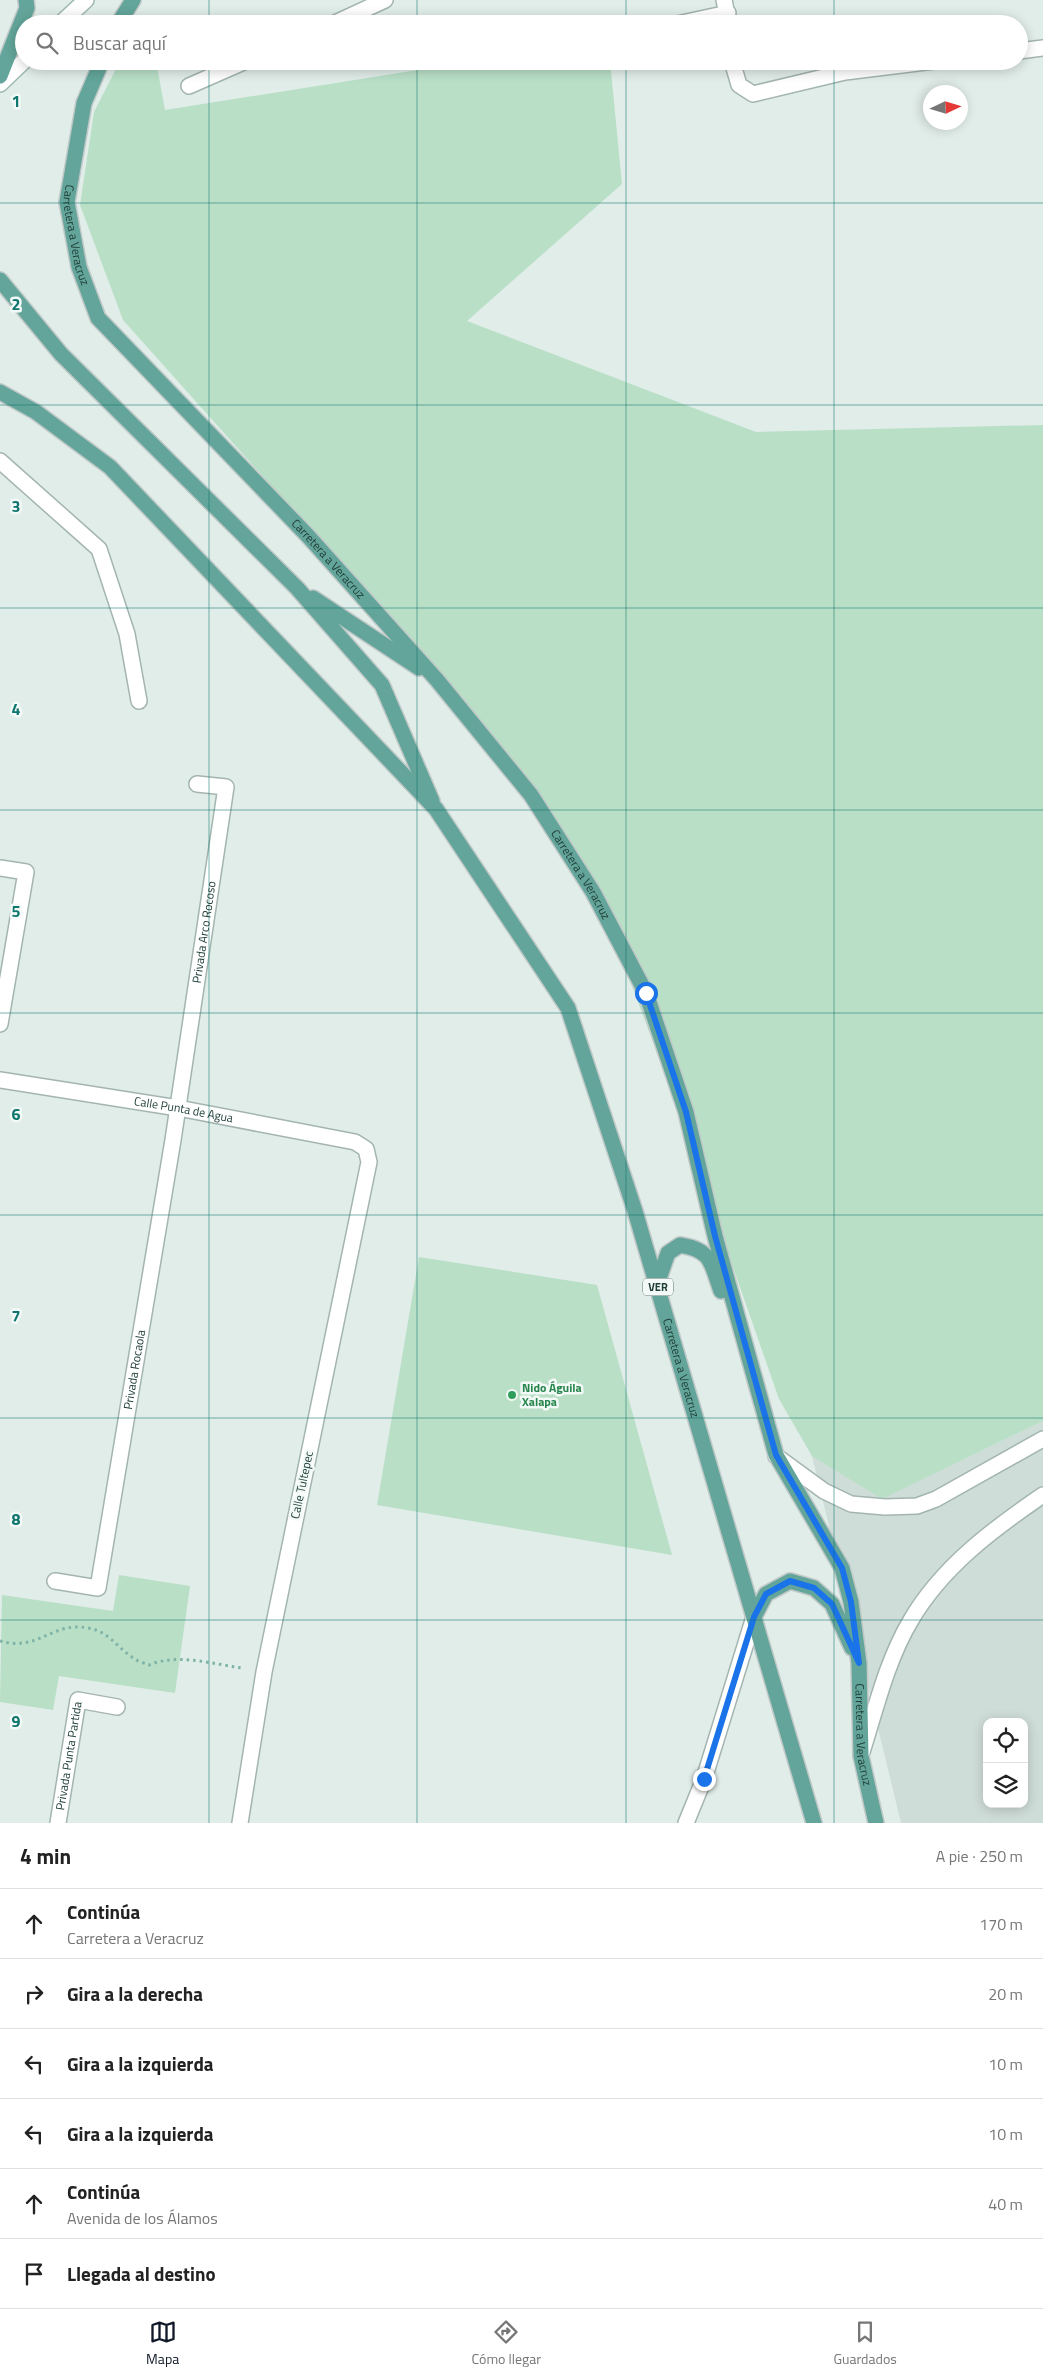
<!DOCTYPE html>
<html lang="es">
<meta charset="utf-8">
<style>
:root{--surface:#fff;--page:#f2f2f2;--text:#222;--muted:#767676;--line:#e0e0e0;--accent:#111827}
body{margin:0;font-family:"Titillium Web",sans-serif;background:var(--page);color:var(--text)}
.controls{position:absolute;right:15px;bottom:15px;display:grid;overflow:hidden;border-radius:10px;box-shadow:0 2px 12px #0003}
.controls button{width:45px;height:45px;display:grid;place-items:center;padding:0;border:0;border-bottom:1px solid var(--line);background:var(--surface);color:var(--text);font:25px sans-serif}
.compass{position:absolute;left:923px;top:85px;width:45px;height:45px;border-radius:50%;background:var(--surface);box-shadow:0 2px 12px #0003;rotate:86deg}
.stop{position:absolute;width:15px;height:15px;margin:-11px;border:4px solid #1a73e8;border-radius:50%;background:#fff}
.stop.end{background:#1a73e8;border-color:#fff;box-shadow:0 1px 5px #0008}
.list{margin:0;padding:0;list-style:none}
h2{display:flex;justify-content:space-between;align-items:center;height:65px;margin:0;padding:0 20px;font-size:21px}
h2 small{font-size:16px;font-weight:400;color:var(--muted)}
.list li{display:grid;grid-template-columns:32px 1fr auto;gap:15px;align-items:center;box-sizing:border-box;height:70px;padding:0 20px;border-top:1px solid var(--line)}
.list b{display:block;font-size:19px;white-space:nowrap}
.list p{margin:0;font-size:16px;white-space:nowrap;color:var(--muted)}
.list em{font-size:16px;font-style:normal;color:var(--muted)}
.icon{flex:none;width:28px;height:28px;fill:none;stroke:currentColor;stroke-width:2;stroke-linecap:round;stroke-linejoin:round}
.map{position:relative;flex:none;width:1043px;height:1823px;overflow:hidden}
.search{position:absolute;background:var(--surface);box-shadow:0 2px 12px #0003;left:15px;right:15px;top:15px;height:55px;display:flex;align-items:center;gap:12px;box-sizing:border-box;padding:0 18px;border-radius:28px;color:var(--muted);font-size:19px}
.sheet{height:485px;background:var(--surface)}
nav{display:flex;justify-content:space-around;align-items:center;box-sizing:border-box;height:70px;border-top:1px solid var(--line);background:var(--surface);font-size:14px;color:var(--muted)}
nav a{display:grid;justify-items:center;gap:2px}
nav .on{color:var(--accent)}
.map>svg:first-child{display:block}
.built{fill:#cfddd8;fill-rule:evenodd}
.green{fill:#b9dfc7}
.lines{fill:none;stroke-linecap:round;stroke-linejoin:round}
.minor-casing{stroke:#a3b5b1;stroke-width:18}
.tertiary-casing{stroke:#a3b5b1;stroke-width:18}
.secondary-casing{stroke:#9fb9b2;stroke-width:18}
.primary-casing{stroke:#c1c9c8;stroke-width:18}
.path{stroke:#7fb3a7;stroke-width:3;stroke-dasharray:2.5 4;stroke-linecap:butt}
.minor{stroke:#fff;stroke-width:15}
.tertiary{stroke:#fff;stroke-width:15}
.secondary{stroke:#fff;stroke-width:15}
.primary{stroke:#63a59a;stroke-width:15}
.route{stroke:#1a73e8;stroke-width:6}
.grid{fill:none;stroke:#0f766e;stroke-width:1;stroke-opacity:0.55}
.leisure-dot{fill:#2e9e5b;stroke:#f2f9f6;stroke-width:2}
.labels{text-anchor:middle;stroke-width:5;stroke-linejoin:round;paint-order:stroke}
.shield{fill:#f2f9f6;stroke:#5f7772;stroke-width:1}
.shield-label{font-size:11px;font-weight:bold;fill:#203f39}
.street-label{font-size:12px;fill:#203f39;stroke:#f2f9f6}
.leisure-label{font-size:12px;font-weight:bold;fill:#27864d;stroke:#f2f9f6;text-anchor:start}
.grid-label{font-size:16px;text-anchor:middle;font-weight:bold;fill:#0f766e;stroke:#f2f9f6;stroke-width:5;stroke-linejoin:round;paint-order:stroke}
</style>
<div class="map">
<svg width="1043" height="1823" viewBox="0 0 1043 1823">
<rect width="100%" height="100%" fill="#e1ede9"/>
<path class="built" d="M1043,1421V1823H901L812,1456L914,1483ZM987,1722H1024V1804H987Z"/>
<g class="green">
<polygon points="120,61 156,61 165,110 474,61 610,61 622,184 467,321 756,432 1043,425 1043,1421 882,1499 812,1456 779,1399 676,1104 593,881 453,689 123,320 80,205 94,112"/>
<polygon points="419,1257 597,1285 672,1555 377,1505"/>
<polygon points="119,1575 190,1586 175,1693 59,1676 53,1710 0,1702 2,1595 113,1611"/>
</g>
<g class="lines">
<defs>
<g id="minor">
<polyline points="724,0 729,24"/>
<polyline points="333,24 385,0"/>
<polyline points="677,24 728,13"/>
<polyline points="1019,51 1043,48"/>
<polyline points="732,61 739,85 753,94 845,72 934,61"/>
<polyline points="189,86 246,61"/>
<polyline points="0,461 99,549 127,634 139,701"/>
<polyline points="0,868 26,872 0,1024"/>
<path id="s1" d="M0,1080L178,1108L355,1142L366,1149L369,1162L264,1672L240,1823"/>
<polyline points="776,1456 824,1491 851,1504 885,1507 917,1506 936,1499 1043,1439"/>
<path id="s2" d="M55,1581L98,1588L173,1140L226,787L197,784"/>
<path d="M862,1752C876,1708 887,1660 911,1620C942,1567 993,1529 1043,1495"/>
<path id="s3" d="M58,1823L78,1700L117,1707"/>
</g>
<polyline id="tertiary" points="686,1823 704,1779 754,1617"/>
<g id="secondary">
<polyline points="60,24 86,0"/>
<polyline points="0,84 24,61"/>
</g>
<g id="primary">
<polyline points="118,24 133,0"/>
<path id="s4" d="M102,61L84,103L67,202L79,267L98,318L308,536L437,680L531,795L593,892L646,993L686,1112L715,1236L776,1455L842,1568L851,1602L859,1663L861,1756L876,1823"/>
<polyline points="0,76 27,8 26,0"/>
<polyline points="0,280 61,354 297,588 382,685 432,801"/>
<path id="s5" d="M0,392L36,412L110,467L436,809L568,1008L635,1211L814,1823"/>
<polyline points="313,598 419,668"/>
<path d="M657,1284L668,1253L680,1245C712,1250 711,1263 721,1291"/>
<polyline points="754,1617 766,1594 790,1581 814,1588 832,1604 852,1648"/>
</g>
</defs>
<use href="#minor" class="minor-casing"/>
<use href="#tertiary" class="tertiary-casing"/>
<use href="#secondary" class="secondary-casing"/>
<use href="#primary" class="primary-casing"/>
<path class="path" d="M0,1641C39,1652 52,1621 88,1628C109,1631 118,1649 135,1659C139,1662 145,1663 149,1665C178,1653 212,1664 242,1668"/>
<use href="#minor" class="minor"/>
<use href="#tertiary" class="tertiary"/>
<use href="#secondary" class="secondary"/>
<use href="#primary" class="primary"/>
</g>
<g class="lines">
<polyline class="route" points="646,993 686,1112 715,1236 776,1455 842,1568 851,1602 859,1663 832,1604 814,1588 790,1581 766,1594 754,1617 704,1779"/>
</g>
<path class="grid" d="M209,0V24M417,0V24M626,0V24M834,0V24M209,61V1823M417,61V1823M626,61V1823M834,61V1823M0,203H1043M0,405H1043M0,608H1043M0,810H1043M0,1013H1043M0,1215H1043M0,1418H1043M0,1620H1043"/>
<circle class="leisure-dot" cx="512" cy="1395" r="5"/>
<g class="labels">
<rect class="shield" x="643" y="1278.5" width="30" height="17" rx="4"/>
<g class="shield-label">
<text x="658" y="1291">VER</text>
</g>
<g class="street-label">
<text dy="4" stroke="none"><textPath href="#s4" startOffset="180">Carretera a Veracruz</textPath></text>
<text dy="4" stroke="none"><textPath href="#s4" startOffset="600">Carretera a Veracruz</textPath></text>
<text dy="4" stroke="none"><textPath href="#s4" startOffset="1005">Carretera a Veracruz</textPath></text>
<text dy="4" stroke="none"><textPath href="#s2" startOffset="708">Privada Arco Rocoso</textPath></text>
<text dy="4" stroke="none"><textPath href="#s1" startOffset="186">Calle Punta de Agua</textPath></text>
<text dy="4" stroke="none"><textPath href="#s5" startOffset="1222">Carretera a Veracruz</textPath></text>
<text dy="4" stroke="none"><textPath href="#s2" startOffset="265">Privada Rocaola</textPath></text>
<text transform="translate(302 1485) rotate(-78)" y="4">Calle Tultepec</text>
<text dy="4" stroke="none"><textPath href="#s4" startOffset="1920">Carretera a Veracruz</textPath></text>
<text dy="4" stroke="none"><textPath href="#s3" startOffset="68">Privada Punta Partida</textPath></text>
</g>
<g class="leisure-label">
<text x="522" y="1392">Nido Águila<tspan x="522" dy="14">Xalapa</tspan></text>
</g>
</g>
<g class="grid-label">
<text x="16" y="107">1</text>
<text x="16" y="310">2</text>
<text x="16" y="512">3</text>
<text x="16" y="715">4</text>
<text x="16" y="917">5</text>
<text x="16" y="1120">6</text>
<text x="16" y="1322">7</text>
<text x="16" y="1525">8</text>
<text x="16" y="1727">9</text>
</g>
</svg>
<div class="controls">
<button><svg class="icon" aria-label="locate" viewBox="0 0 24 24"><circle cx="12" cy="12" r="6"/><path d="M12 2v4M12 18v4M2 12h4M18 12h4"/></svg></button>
<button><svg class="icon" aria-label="layers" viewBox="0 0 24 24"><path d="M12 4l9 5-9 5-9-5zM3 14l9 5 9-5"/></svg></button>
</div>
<svg class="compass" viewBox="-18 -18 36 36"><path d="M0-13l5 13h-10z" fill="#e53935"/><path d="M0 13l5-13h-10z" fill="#767676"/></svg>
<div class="stop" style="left:646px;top:993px"></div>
<div class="stop end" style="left:704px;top:1779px"></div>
<div class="search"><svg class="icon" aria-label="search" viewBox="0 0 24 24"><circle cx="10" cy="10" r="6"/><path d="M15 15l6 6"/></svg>Buscar aquí</div>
</div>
<section class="sheet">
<h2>4 min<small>A pie · 250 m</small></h2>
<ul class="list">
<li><svg class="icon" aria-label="ahead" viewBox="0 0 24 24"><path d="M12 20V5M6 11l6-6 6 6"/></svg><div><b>Continúa</b><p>Carretera a Veracruz</p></div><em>170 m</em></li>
<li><svg class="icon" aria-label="right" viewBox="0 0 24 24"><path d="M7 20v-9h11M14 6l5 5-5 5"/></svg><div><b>Gira a la derecha</b></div><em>20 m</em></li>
<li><svg class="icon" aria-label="left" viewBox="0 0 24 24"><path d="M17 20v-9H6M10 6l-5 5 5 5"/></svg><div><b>Gira a la izquierda</b></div><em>10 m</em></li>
<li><svg class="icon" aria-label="left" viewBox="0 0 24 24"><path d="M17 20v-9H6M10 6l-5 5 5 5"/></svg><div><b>Gira a la izquierda</b></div><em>10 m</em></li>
<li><svg class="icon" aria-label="ahead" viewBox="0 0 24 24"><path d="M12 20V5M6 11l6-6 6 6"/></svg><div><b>Continúa</b><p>Avenida de los Álamos</p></div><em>40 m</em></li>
<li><svg class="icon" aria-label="arrive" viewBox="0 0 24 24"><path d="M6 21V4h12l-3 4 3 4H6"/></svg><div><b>Llegada al destino</b></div></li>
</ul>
</section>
<nav>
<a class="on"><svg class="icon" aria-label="map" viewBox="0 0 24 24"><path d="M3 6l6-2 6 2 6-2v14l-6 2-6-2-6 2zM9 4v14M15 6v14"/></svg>Mapa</a>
<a><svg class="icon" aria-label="directions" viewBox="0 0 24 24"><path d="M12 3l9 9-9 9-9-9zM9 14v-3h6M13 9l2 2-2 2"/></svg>Cómo llegar</a>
<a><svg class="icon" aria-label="saved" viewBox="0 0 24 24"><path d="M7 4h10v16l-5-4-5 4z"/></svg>Guardados</a>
</nav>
